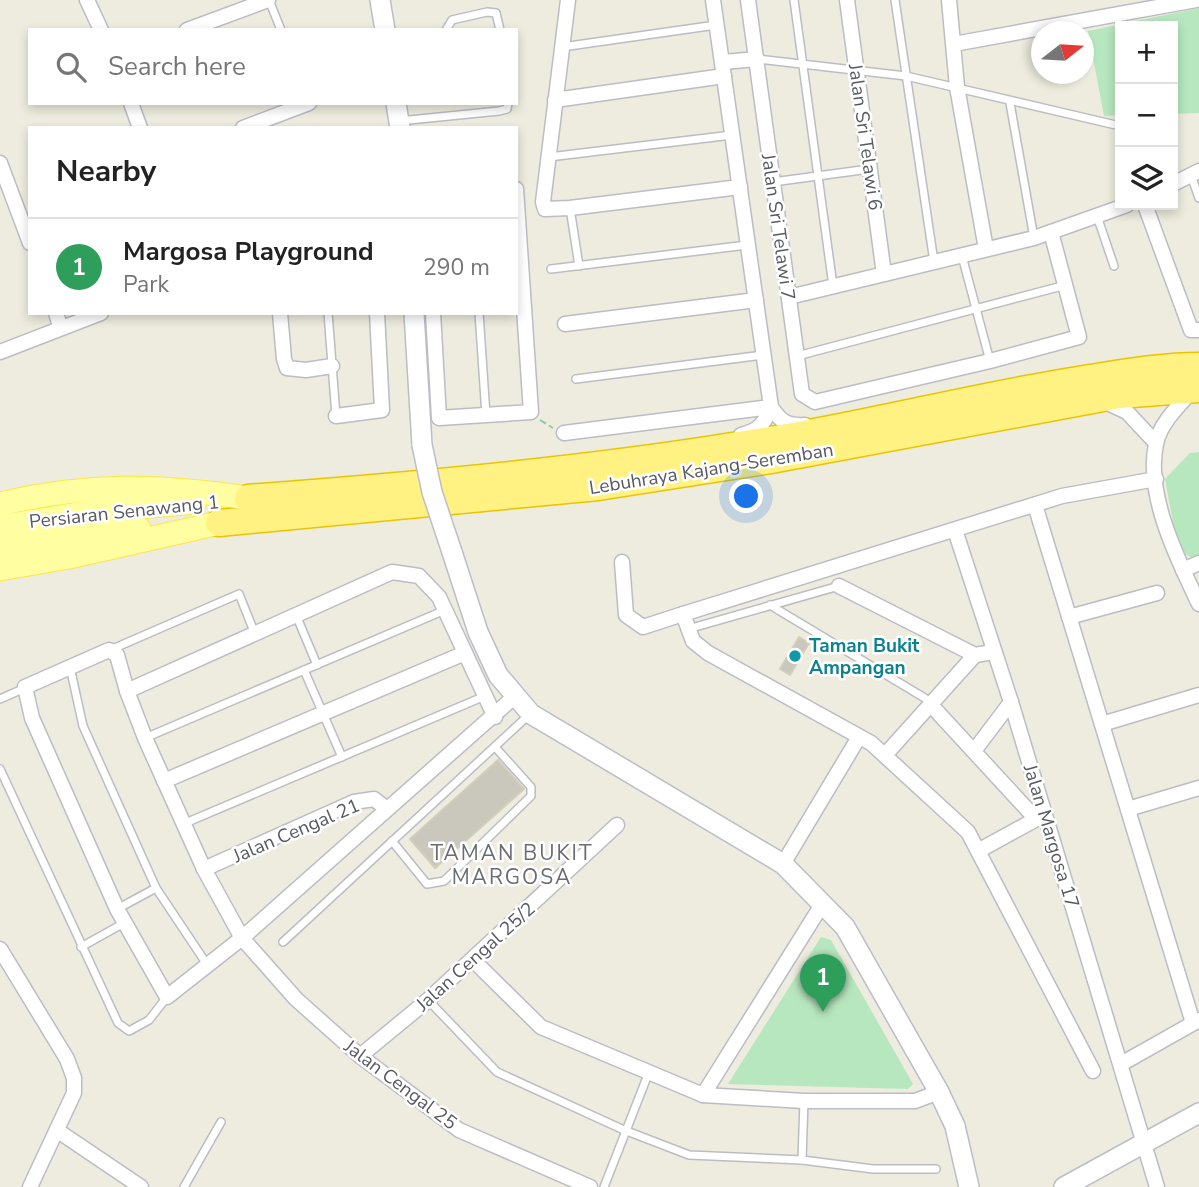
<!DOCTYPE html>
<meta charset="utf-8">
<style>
:root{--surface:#fff;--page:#f2f2f2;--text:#222;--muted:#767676;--line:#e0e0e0;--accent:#2563eb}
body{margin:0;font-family:"Nunito Sans",sans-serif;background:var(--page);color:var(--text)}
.controls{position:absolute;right:21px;top:21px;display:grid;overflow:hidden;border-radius:0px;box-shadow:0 4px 10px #0003}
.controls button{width:63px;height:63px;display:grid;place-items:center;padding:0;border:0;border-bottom:2px solid var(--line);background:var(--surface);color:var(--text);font:35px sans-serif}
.compass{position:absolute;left:1031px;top:21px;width:63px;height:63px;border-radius:50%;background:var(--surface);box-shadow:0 4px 10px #0003;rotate:73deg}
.you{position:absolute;left:747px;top:497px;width:24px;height:24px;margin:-18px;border:5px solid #fff;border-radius:50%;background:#1a73e8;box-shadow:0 0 0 10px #1a73e833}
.badge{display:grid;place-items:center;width:46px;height:46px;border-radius:50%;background:var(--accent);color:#fff;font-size:23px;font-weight:700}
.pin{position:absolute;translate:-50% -58px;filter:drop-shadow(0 2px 4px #0008)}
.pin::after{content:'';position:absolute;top:37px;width:24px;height:21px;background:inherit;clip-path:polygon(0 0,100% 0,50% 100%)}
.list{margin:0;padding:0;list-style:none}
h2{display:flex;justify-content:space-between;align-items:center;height:91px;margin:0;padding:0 28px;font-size:30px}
h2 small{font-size:23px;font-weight:400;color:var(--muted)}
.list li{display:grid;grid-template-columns:46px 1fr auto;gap:21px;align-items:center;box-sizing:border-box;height:98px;padding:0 28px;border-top:2px solid var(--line)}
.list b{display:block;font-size:26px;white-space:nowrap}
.list p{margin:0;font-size:23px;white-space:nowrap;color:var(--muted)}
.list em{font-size:23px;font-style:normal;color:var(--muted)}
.icon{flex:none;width:38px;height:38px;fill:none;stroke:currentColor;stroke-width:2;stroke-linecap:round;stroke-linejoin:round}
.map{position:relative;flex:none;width:1199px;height:1187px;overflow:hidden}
.search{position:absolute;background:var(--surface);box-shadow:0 4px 10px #0003;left:28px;top:28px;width:490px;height:77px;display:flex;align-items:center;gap:18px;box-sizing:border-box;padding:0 24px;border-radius:0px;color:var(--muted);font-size:26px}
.panel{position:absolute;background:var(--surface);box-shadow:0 4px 10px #0003;left:28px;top:126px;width:490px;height:189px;border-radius:0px}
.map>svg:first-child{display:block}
.green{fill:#b7e7be}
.building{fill:#cac7bd;stroke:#d2cebc;stroke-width:2}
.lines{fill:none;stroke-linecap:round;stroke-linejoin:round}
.lane-casing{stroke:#bcbdc4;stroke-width:10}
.street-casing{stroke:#bcbdc4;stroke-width:17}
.secondary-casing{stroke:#bbbec6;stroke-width:22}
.primary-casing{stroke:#fee646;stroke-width:25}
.highway-casing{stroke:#ebc400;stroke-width:29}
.path{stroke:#90c8a8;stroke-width:2;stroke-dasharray:7 3.5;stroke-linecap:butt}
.lane{stroke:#fff;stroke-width:7}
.street{stroke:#fff;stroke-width:14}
.secondary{stroke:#fff;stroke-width:19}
.primary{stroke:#fffea1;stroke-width:23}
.highway{stroke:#fff283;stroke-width:26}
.secondary-bridge-casing{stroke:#bbbec6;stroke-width:22;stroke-linecap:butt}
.secondary-bridge{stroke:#fff;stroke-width:19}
.culture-dot{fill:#0f9aa8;stroke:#fff;stroke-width:2.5}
.labels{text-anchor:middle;stroke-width:5;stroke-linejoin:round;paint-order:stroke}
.street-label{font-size:19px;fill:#585a61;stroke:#fff}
.culture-label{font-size:19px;font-weight:bold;fill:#0d838f;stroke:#fff;text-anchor:start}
.neighbourhood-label{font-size:21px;letter-spacing:2px;fill:#686c73;stroke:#fff}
</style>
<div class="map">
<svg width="1199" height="1187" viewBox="0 0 1199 1187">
<rect width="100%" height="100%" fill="#edecde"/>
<g class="green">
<polygon points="1199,8 1199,113 1173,114 1173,26 1120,26 1120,115 1104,116 1088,31"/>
<polygon points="1199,452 1199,555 1192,558 1178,549 1165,479 1190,453"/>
<polygon points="821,937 831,940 913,1084 908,1089 728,1084"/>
</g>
<g class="building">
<polygon points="799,637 809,643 790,675 780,669"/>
<polygon points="498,760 524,789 435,868 410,839"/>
</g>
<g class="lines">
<defs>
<g id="lane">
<polyline points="269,0 281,30"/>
<polyline points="794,0 833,286"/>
<polyline points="895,0 934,262"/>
<polyline points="446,30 452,20 487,12 496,13 500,30"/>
<polyline points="562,47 716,25"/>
<polyline points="757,59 906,76 1120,126"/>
<polyline points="1010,103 1034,238"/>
<polyline points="399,121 499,111 507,109 508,103"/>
<polyline points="549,157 732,135"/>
<polyline points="1191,175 1199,198"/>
<polyline points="773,182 869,169"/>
<polyline points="570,208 579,266"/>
<polyline points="1097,216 1114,266"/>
<polyline points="962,256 990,361"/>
<polyline points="551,269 747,245"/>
<polyline points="328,313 336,416"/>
<polyline points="479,313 486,415"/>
<polyline points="797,356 1066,285"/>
<polyline points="576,379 763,355"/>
<polyline points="770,605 933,703"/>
<polyline points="296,615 317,665"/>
<polyline points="688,629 839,586"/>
<polyline points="110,650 239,594 255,634"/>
<polyline points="70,667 83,726 156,888 208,966"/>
<polyline points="304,670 342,757"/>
<polyline points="0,699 25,688"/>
<polyline points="145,738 445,610"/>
<polyline points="0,769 118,1023 129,1031 149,1020 167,997"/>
<polyline points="183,824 485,696"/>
<polyline points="392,841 427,884 444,881 531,796 531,787 495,747"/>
<polyline points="117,909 156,888"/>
<polyline points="283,942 530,714"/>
<polyline points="81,947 124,923"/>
<polyline points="428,1000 497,1072 624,1130 689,1155 802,1160 804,1101"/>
<polyline points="802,1160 873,1169 936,1169"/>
<polyline points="184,1187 221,1122"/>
<polyline points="604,1187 649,1072"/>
</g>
<g id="street">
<polyline points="87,0 101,30"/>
<polyline points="568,0 543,202 545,209 570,208 740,187"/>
<path d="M713,0L771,407C781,422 787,426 805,425"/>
<polyline points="748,0 802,394 815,402 990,361 1079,337 1051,232"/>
<polyline points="847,0 884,274"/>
<polyline points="949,0 957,87 986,249"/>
<polyline points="187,30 268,0"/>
<polyline points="954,44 1196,0"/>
<polyline points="723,62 757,59"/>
<polyline points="555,100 724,76"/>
<polyline points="131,103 140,128"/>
<polyline points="243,128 309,103"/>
<polyline points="0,163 30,243"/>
<polyline points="1173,184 1199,171"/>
<polyline points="1145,205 1191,330 1199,330"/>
<polyline points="789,297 1034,238 1127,205"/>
<polyline points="56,313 60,326"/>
<polyline points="280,313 284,359 287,368 306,370 332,366"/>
<polyline points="433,313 439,418 531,412 516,189"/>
<polyline points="565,324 756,300"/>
<polyline points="0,352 101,313"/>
<path d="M1192,391C1179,405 1159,425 1156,444C1145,495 1178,560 1199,604"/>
<polyline points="1103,401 1127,412 1156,443"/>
<polyline points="336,416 382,410 377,313"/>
<polyline points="564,433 771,407"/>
<path d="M741,435C760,430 764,424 771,407"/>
<polyline points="1035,505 1193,1023"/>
<polyline points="955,530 1011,702 1157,1187"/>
<polyline points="622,562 626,615 643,627 683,614"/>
<polyline points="1183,570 1199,563"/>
<polyline points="839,586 975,655 993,652"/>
<polyline points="1069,617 1157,593"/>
<polyline points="127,691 392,572 419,576 439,597 495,717"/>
<polyline points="514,697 242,938 167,997 117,909 32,718 25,687 109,650 117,655 127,691 145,738 204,869 242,938 296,999 360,1056 459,1130 590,1187"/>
<polyline points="931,705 1036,819"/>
<polyline points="1102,724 1199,695"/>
<polyline points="974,751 1011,702"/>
<polyline points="885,755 975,655"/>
<polyline points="164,781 465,653"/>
<polyline points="1128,809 1199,788"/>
<polyline points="978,851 1040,817"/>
<polyline points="783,864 859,737"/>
<polyline points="204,869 354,802 374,799 387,809"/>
<polyline points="0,949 67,1059 74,1078 74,1093 30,1187"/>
<polyline points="473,960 541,1027 703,1095 804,1101 915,1101 939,1092"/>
<polyline points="360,1056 428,1000 617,825"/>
<polyline points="1121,1064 1199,1020"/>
<polyline points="1093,1071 968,832 871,743 708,653 693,641 683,614 1062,496 1156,479"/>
<polyline points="703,1095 823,903"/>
<polyline points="58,1131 141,1187"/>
</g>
<g id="secondary">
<polyline points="380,0 385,30"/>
<polyline points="396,103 400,128"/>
<polyline points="414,313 422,445"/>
<polyline points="452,552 478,632 498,675 531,714 783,864 845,927 939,1092 955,1126 969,1187"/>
<polyline points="1064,1187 1199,1113"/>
</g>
<g id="primary">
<path d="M0,504C88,483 159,485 248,498"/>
<polyline points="0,527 97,511 195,502"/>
<polyline points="0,548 139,529"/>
<polyline points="0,569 69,557 219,523"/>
</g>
<g id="highway">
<path d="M248,498C431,484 613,468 793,436C889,419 983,395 1078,380C1118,374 1159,366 1199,366"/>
<polyline points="219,523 598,487 771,460 1119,395 1199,389"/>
</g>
</defs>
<use href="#lane" class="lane-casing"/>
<use href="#street" class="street-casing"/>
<use href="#secondary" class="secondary-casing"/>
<use href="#primary" class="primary-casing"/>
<use href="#highway" class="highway-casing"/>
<polyline class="path" points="540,420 553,428"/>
<use href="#lane" class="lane"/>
<use href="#street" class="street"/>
<use href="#secondary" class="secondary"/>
<use href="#primary" class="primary"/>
<use href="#highway" class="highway"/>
<defs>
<polyline id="secondary-bridge" points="422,445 432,492 452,552"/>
</defs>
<use href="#secondary-bridge" class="secondary-bridge-casing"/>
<use href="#secondary-bridge" class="secondary-bridge"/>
</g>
<circle class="culture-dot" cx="795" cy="656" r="7"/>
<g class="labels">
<g class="street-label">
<text transform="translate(866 137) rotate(82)" y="7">Jalan Sri Telawi 6</text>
<text transform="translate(779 227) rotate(82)" y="7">Jalan Sri Telawi 7</text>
<text transform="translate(711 468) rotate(-9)" y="7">Lebuhraya Kajang-Seremban</text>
<text transform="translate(124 511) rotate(-6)" y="7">Persiaran Senawang 1</text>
<text transform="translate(296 830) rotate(-23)" y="7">Jalan Cengal 21</text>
<text transform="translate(1052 836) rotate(73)" y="7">Jalan Margosa 17</text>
<text transform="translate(475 956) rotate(-42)" y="7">Jalan Cengal 25/2</text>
<text transform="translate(401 1084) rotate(37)" y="7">Jalan Cengal 25</text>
</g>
<g class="culture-label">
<text x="809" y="652">Taman Bukit<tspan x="809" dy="22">Ampangan</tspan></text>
</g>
<g class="neighbourhood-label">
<text x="512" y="860">TAMAN BUKIT<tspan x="512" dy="24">MARGOSA</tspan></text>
</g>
</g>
</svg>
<div class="controls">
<button>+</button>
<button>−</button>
<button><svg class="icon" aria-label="layers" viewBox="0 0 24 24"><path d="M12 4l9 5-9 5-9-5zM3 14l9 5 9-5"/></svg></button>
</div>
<svg class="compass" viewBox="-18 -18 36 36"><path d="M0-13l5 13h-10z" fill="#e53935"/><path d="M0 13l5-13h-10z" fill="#767676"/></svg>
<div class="you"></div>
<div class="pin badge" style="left:823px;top:1012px;background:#2e9e5b">1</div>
<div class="search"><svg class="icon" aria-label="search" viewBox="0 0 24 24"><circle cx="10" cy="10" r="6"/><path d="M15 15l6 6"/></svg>Search here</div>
<section class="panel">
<h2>Nearby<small></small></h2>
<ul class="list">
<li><span class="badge" style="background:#2e9e5b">1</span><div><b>Margosa Playground</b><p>Park</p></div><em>290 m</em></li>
</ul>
</section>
</div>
